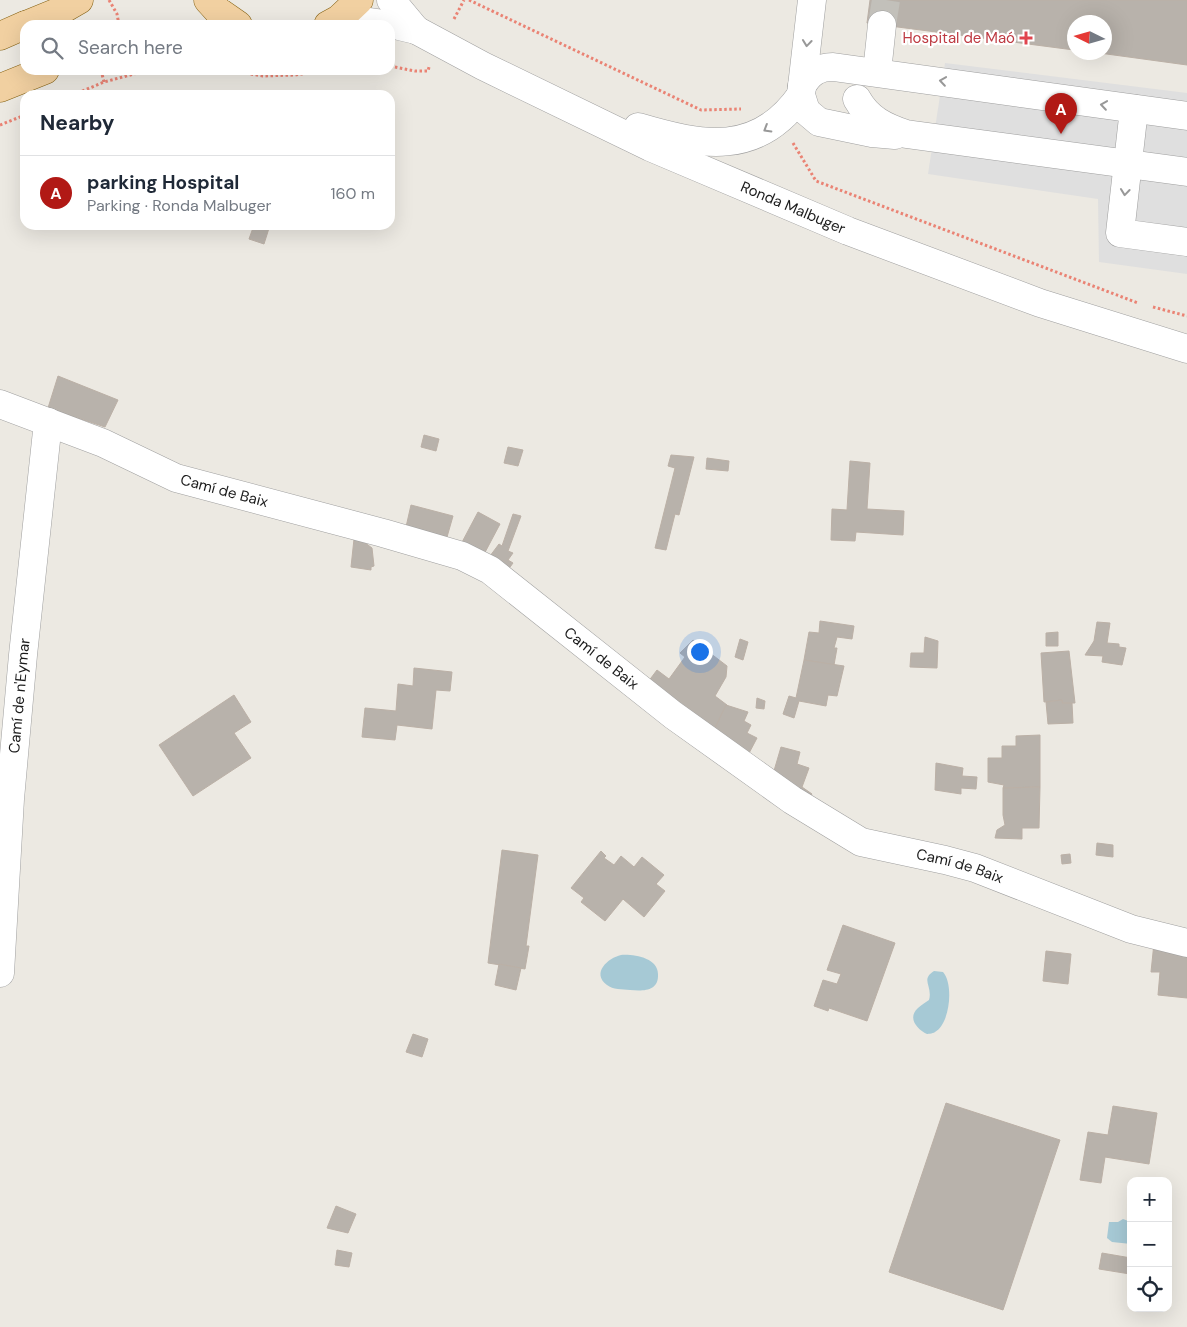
<!DOCTYPE html>
<meta charset="utf-8">
<style>
:root{--surface:#fff;--page:#f2f2f3;--text:#1f2937;--muted:#747a83;--line:#e0e1e3;--accent:#b11915}
body{margin:0;font-family:"DM Sans",sans-serif;background:var(--page);color:var(--text)}
.controls{position:absolute;right:15px;bottom:15px;display:grid;overflow:hidden;border-radius:10px;box-shadow:0 5px 20px #0002}
.controls button{width:45px;height:45px;display:grid;place-items:center;padding:0;border:0;border-bottom:1px solid var(--line);background:var(--surface);color:var(--text);font:25px sans-serif}
.compass{position:absolute;left:1067px;top:15px;width:45px;height:45px;border-radius:50%;background:var(--surface);box-shadow:0 5px 20px #0002;rotate:275deg}
.you{position:absolute;left:699px;top:651px;width:18px;height:18px;margin:-12px;border:4px solid #fff;border-radius:50%;background:#1a73e8;box-shadow:0 0 0 8px #1a73e833}
.badge{display:grid;place-items:center;width:32px;height:32px;border-radius:50%;background:var(--accent);color:#fff;font-size:16px;font-weight:700}
.pin{position:absolute;translate:-50% -41px;filter:drop-shadow(0 1px 2px #0008)}
.pin::after{content:'';position:absolute;top:26px;width:18px;height:15px;background:inherit;clip-path:polygon(0 0,100% 0,50% 100%)}
.list{margin:0;padding:0;list-style:none}
h2{display:flex;justify-content:space-between;align-items:center;height:65px;margin:0;padding:0 20px;font-size:21px}
h2 small{font-size:16px;font-weight:400;color:var(--muted)}
.list li{display:grid;grid-template-columns:32px 1fr auto;gap:15px;align-items:center;box-sizing:border-box;height:75px;padding:0 20px;border-top:1px solid var(--line)}
.list b{display:block;font-size:19px;white-space:nowrap}
.list p{margin:0;font-size:16px;white-space:nowrap;color:var(--muted)}
.list em{font-size:16px;font-style:normal;color:var(--muted)}
.icon{flex:none;width:28px;height:28px;fill:none;stroke:currentColor;stroke-width:2;stroke-linecap:round;stroke-linejoin:round}
.map{position:relative;flex:none;width:1187px;height:1327px;overflow:hidden}
.search{position:absolute;background:var(--surface);box-shadow:0 5px 20px #0002;left:20px;top:20px;width:375px;height:55px;display:flex;align-items:center;gap:12px;box-sizing:border-box;padding:0 18px;border-radius:15px;color:var(--muted);font-size:19px}
.panel{position:absolute;background:var(--surface);box-shadow:0 5px 20px #0002;left:20px;top:90px;width:375px;height:140px;border-radius:15px}
.map>svg:first-child{display:block}
.parking{fill:#dfdfdf}
.water{fill:#a6c9d5}
.building{fill:#b8b2ab;stroke:#bbb0a6}
.lines{fill:none;stroke-linecap:round;stroke-linejoin:round}
.minor-tunnel{stroke:#c2c0ba;stroke-width:28;stroke-dasharray:28 14;stroke-linecap:butt}
.minor-casing{stroke:#9f9f9f;stroke-width:29}
.major-casing{stroke:#835f0f;stroke-width:29}
.path{stroke:#ea8374;stroke-width:3;stroke-dasharray:2.5 2.5;stroke-linecap:butt}
.minor{stroke:#fff;stroke-width:28}
.major{stroke:#f1d0a1;stroke-width:28}
.oneway{stroke:#989898}
.health-dot{fill:#e0444e;stroke:#fff;stroke-width:2}
.labels{text-anchor:middle;stroke-width:4.5;stroke-linejoin:round;paint-order:stroke}
.health-label{font-size:15px;fill:#be3a42;stroke:#fff;text-anchor:end}
.street-label{font-size:15px;fill:#1b1b1b;stroke:#fff}
</style>
<div class="map">
<svg width="1187" height="1327" viewBox="0 0 1187 1327">
<rect width="100%" height="100%" fill="#ece9e2"/>
<polygon class="parking" points="945,63 1187,93 1187,274 1099,262 1098,199 928,174"/>
<g class="water">
<path d="M621,955C634,954 658,958 658,974C659,992 642,991 630,990C622,989 613,990 607,985C591,973 608,958 621,955Z"/>
<path d="M934,971L943,972C954,984 950,1024 935,1032C935,1033 928,1034 927,1034C917,1029 907,1018 918,1008C921,1005 925,1003 929,1000C933,986 920,980 934,971Z"/>
<polygon points="1123,1219 1131,1222 1131,1244 1112,1242 1107,1238 1109,1222 1118,1222"/>
</g>
<g class="building">
<polygon points="870,0 1187,0 1187,65 1092,52 1104,52 1104,22 1074,22 1074,50 867,23"/>
<polygon points="254,225 270,225 264,244 249,239"/>
<polygon points="58,376 118,400 105,427 48,408"/>
<polygon points="424,435 439,439 436,451 421,447"/>
<polygon points="508,447 523,450 518,466 504,463"/>
<polygon points="671,455 694,457 679,515 675,514 666,550 655,548 675,468 668,466"/>
<polygon points="707,458 729,461 728,471 706,469"/>
<polygon points="850,461 870,463 867,509 904,511 903,535 856,532 855,541 831,540 832,509 847,510"/>
<polygon points="411,505 453,516 447,537 406,527"/>
<polygon points="478,512 500,524 482,558 460,546"/>
<polygon points="513,514 521,516 508,551 513,553 508,560 513,563 505,574 487,560 499,544 502,546"/>
<polygon points="354,539 364,542 372,548 374,566 371,567 371,570 351,567"/>
<polygon points="820,621 854,626 852,639 837,637 834,648 837,648 834,665 804,660 809,632 819,633"/>
<polygon points="1097,622 1110,623 1107,643 1119,644 1119,647 1126,648 1122,665 1102,662 1103,656 1085,655 1094,641"/>
<polygon points="1058,632 1058,646 1046,646 1046,633"/>
<polygon points="925,637 938,641 937,668 910,667 911,653 924,653"/>
<polygon points="740,639 748,642 743,660 735,657"/>
<polygon points="693,640 727,666 726,677 715,696 727,705 712,734 645,686 657,670 669,679 685,657 680,653"/>
<polygon points="1069,651 1075,703 1062,703 1062,700 1044,702 1041,653"/>
<polygon points="804,660 844,666 837,696 828,695 826,706 799,701 794,718 783,714 789,696 796,698"/>
<polygon points="414,668 452,672 450,691 436,690 432,729 397,725 395,740 362,737 365,708 396,711 398,684 413,686"/>
<polygon points="234,695 251,722 234,733 251,758 193,796 159,745"/>
<polygon points="757,698 765,701 764,709 756,708"/>
<polygon points="1062,700 1062,703 1072,703 1073,723 1048,724 1046,702"/>
<polygon points="726,705 748,712 744,721 751,725 747,733 757,738 747,757 712,734"/>
<polygon points="1040,735 1040,787 1003,788 1004,785 988,782 988,758 1002,758 1002,746 1016,746 1016,736"/>
<polygon points="781,747 800,752 797,764 809,768 802,787 812,794 805,804 771,781"/>
<polygon points="936,763 963,768 962,776 977,777 976,789 961,788 961,794 935,790"/>
<polygon points="1040,787 1039,828 1022,828 1022,839 995,838 997,830 1005,825 1003,815 1003,788"/>
<polygon points="1097,843 1113,845 1113,857 1096,855"/>
<polygon points="502,850 538,855 526,946 529,946 525,969 488,963"/>
<polygon points="601,851 606,856 604,858 614,865 621,856 634,867 642,857 664,875 656,884 665,891 644,917 623,899 605,921 581,902 584,898 571,888"/>
<polygon points="1070,854 1071,863 1062,864 1061,855"/>
<polygon points="843,925 895,943 867,1021 829,1008 828,1011 814,1006 823,980 837,984 841,974 827,970"/>
<polygon points="1154,943 1187,950 1187,998 1158,995 1160,972 1151,972"/>
<polygon points="1046,951 1071,954 1068,984 1043,981"/>
<polygon points="499,964 521,968 516,990 495,985"/>
<polygon points="413,1034 428,1039 422,1057 406,1052"/>
<polygon points="946,1103 1060,1140 1003,1310 889,1272"/>
<polygon points="1113,1106 1157,1113 1149,1164 1105,1157 1101,1183 1080,1180 1088,1132 1108,1135"/>
<polygon points="336,1206 356,1214 348,1233 327,1228"/>
<polygon points="337,1250 352,1253 349,1267 335,1265"/>
<polygon points="1102,1253 1131,1258 1130,1274 1099,1269"/>
</g>
<g class="lines">
<polyline class="minor-tunnel" points="882,25 886,0"/>
<defs>
<g id="minor">
<polyline points="391,0 416,30"/>
<polyline points="812,0 801,95 806,111 819,122 872,133 895,135"/>
<path id="s1" d="M342,25L370,22L399,26L416,30L483,66L650,147L848,231L1040,303L1187,349"/>
<polyline points="877,72 882,25"/>
<path d="M802,86C809,73 818,67 833,67L1187,116"/>
<path d="M857,99C868,119 885,127 906,134L1187,172"/>
<polyline points="1134,109 1120,233 1187,242"/>
<path d="M638,127C702,146 758,157 801,95"/>
<path id="s2" d="M0,404L103,443L176,478L383,533L462,556L490,570L673,715L792,800L861,842L945,860L975,868L1131,929L1187,943"/>
<path id="s3" d="M0,973L10,799L23,655L48,422"/>
</g>
<g id="major">
<polyline points="208,0 218,11 238,25"/>
<polyline points="26,25 60,11 79,0"/>
<polyline points="328,25 339,19 359,0"/>
<polyline points="0,36 25,25"/>
<polyline points="0,88 45,70"/>
</g>
</defs>
<use href="#minor" class="minor-casing"/>
<use href="#major" class="major-casing"/>
<g class="path">
<polyline points="109,0 117,14 119,25"/>
<polyline points="469,0 701,110 741,109"/>
<polyline points="454,19 464,0"/>
<polyline points="390,66 415,71 428,71 429,67"/>
<polyline points="101,70 104,82"/>
<polyline points="226,70 263,76 295,75 328,70"/>
<polyline points="73,95 104,82 149,70"/>
<polyline points="0,125 25,115"/>
<polyline points="793,143 816,181 1138,303"/>
<polyline points="1153,307 1187,316"/>
</g>
<use href="#minor" class="minor"/>
<use href="#major" class="major"/>
</g>
<defs><path id="oneway-chevron" d="M-2-3.5L2.5 0L-2 3.5" fill="none" stroke-width="1.6" stroke-linecap="round" stroke-linejoin="round" transform="scale(1.25)"/></defs>
<g class="oneway">
<use href="#oneway-chevron" transform="translate(807 43) rotate(96)"/>
<use href="#oneway-chevron" transform="translate(943 81) rotate(-172)"/>
<use href="#oneway-chevron" transform="translate(1104 105) rotate(-172)"/>
<use href="#oneway-chevron" transform="translate(767 129) rotate(149)"/>
<use href="#oneway-chevron" transform="translate(1125 192) rotate(96)"/>
</g>
<path class="health-dot" d="M1023.5 30.5h5v5h5v5h-5v5h-5v-5h-5v-5h5z"/>
<g class="labels">
<g class="health-label">
<text x="1015" y="43">Hospital de Maó</text>
</g>
<g class="street-label">
<text dy="5" stroke="none"><textPath href="#s1" startOffset="492">Ronda Malbuger</textPath></text>
<text dy="5" stroke="none"><textPath href="#s2" startOffset="241">Camí de Baix</textPath></text>
<text dy="5" stroke="none"><textPath href="#s2" startOffset="661">Camí de Baix</textPath></text>
<text dy="5" stroke="none"><textPath href="#s3" startOffset="278">Camí de n'Eymar</textPath></text>
<text dy="5" stroke="none"><textPath href="#s2" startOffset="1081">Camí de Baix</textPath></text>
</g>
</g>
</svg>
<div class="controls">
<button>+</button>
<button>−</button>
<button><svg class="icon" aria-label="locate" viewBox="0 0 24 24"><circle cx="12" cy="12" r="6"/><path d="M12 2v4M12 18v4M2 12h4M18 12h4"/></svg></button>
</div>
<svg class="compass" viewBox="-18 -18 36 36"><path d="M0-13l5 13h-10z" fill="#e53935"/><path d="M0 13l5-13h-10z" fill="#747a83"/></svg>
<div class="you"></div>
<div class="pin badge" style="left:1061px;top:134px">A</div>
<div class="search"><svg class="icon" aria-label="search" viewBox="0 0 24 24"><circle cx="10" cy="10" r="6"/><path d="M15 15l6 6"/></svg>Search here</div>
<section class="panel">
<h2>Nearby<small></small></h2>
<ul class="list">
<li><span class="badge">A</span><div><b>parking Hospital</b><p>Parking · Ronda Malbuger</p></div><em>160 m</em></li>
</ul>
</section>
</div>
